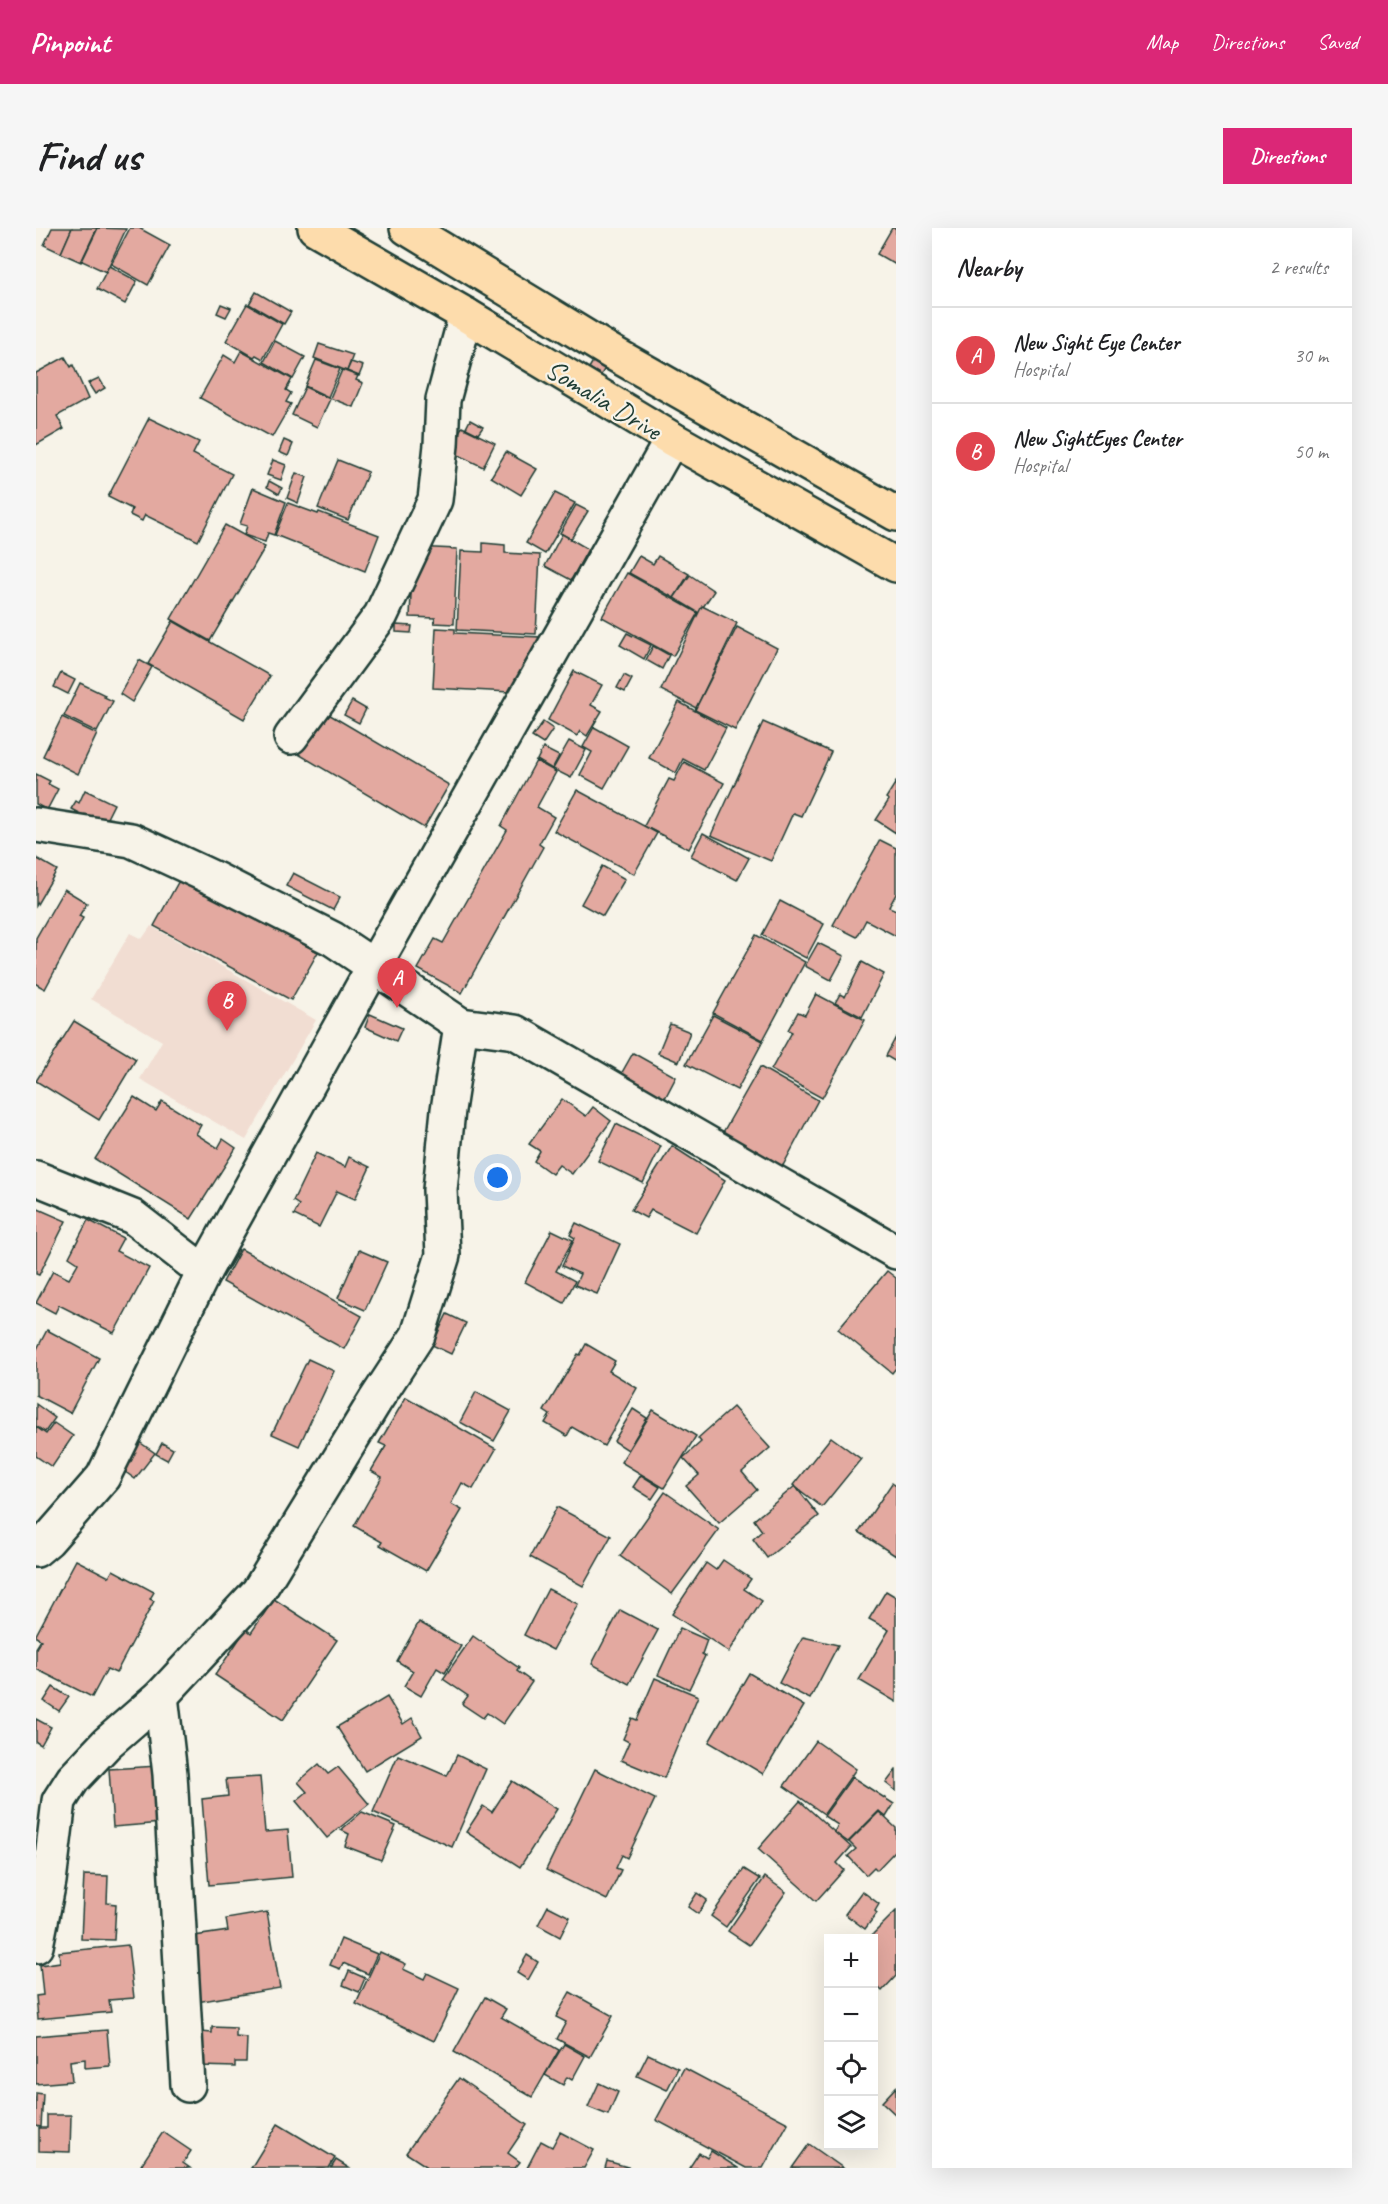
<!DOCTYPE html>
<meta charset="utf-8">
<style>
:root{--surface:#fff;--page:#f6f6f6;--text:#202124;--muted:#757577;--line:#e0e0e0;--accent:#db2777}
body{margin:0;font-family:Caveat,sans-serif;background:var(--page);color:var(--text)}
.controls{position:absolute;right:18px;bottom:18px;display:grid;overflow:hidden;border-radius:0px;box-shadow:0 6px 24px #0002}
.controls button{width:54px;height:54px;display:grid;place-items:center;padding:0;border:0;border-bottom:2px solid var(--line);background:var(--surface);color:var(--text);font:30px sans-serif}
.you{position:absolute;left:462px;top:950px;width:21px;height:21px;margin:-15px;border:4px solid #fff;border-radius:50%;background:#1a73e8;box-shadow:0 0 0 9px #1a73e833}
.badge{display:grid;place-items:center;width:39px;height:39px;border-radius:50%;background:var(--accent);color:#fff;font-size:20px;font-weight:700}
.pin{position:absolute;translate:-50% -50px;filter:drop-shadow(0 2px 3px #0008)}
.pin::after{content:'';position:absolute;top:32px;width:21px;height:18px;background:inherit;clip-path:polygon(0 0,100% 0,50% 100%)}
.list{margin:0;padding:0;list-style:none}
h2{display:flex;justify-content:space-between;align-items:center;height:78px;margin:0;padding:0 24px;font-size:26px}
h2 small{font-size:20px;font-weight:400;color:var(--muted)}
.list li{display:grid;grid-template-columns:39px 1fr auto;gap:18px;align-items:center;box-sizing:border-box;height:96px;padding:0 24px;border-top:2px solid var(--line)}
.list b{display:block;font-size:22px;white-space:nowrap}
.list p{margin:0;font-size:20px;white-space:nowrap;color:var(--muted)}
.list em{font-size:20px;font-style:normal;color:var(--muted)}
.icon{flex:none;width:33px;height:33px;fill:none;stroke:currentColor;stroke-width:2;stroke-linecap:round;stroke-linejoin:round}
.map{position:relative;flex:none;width:860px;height:1940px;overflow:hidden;border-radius:0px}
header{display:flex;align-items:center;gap:36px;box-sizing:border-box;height:84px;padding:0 30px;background:var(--accent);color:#fff}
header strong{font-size:28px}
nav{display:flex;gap:33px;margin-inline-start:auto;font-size:21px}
.intro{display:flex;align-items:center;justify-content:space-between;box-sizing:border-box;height:144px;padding:0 36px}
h1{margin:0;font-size:42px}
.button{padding:15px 27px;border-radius:0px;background:var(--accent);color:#fff;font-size:21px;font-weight:700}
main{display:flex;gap:36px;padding:0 36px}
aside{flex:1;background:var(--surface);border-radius:0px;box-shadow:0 6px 24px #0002}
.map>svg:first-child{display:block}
.built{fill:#f1ddd2}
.building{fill:#e3a9a0;stroke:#1f3d34;stroke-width:1.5}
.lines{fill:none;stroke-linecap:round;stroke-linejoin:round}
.minor-casing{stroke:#1f3d34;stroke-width:38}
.major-casing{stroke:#1f3d34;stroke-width:38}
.minor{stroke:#f7f3e8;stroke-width:33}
.major{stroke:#fddcac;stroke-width:33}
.labels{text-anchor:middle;stroke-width:4.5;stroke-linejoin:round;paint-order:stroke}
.street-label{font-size:28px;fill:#1f3d34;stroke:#f7f3e8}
</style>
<header>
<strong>Pinpoint</strong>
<nav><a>Map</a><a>Directions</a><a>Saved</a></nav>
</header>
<div class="intro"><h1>Find us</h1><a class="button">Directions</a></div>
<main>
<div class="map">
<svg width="860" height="1940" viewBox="0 0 860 1940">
<rect width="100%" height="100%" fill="#f7f3e8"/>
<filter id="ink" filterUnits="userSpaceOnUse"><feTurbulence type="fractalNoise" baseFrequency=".0167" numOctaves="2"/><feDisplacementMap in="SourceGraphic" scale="12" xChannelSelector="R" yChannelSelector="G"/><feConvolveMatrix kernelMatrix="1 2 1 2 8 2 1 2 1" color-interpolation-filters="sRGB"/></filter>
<g filter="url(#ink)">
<polygon class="built" points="115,698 280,792 210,912 104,851 126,813 55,771 94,705 106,711"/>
<g class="building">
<polygon points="16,0 36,0 25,25 8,17"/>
<polygon points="36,0 61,0 45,34 25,25"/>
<polygon points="62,0 90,1 70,44 46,33"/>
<polygon points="94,0 103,0 134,17 112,57 75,36"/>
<polygon points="856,0 860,0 860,37 841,26"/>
<polygon points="73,38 101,53 89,76 61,61"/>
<polygon points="220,64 255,84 248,96 213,76"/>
<polygon points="185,76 195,80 190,89 181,85"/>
<polygon points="211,76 246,96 227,131 220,127 218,129 190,113"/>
<polygon points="239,113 269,129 257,151 228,134"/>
<polygon points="283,116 317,127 311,143 278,130"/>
<polygon points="205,123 256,151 250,162 255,165 250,174 255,176 236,209 164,170 188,127 199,134"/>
<polygon points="563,123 575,130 565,147 553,140"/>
<polygon points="29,129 35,139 37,137 52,171 21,188 28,201 0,217 0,145"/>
<polygon points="280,132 304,141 292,169 269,158"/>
<polygon points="315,134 327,138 323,148 311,143"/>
<polygon points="306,142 322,148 320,152 327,155 317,179 294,170"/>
<polygon points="63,150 69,160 59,166 52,155"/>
<polygon points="269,159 294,171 281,199 256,187"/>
<polygon points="113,190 163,214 157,226 196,246 162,313 109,287 106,293 94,287 96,281 72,269"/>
<polygon points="434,192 447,199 442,206 430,200"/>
<polygon points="426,199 459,215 447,239 414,223"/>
<polygon points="248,212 257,216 252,228 243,224"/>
<polygon points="470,224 501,241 485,267 455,249"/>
<polygon points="237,232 250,237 245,252 231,247"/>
<polygon points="302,232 332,244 312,292 282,280"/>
<polygon points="260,245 271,249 262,275 251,270"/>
<polygon points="233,253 246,260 243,266 231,259"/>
<polygon points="217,260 250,274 238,307 232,305 229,314 208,307 211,298 204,296"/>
<polygon points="519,265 539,275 509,326 490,315"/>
<polygon points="252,275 282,286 283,284 343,307 329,343 239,307"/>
<polygon points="540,277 552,283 535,311 524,305"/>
<polygon points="189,297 229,319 174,413 135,391"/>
<polygon points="526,306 552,321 535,352 509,338"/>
<polygon points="447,315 469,317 469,325 504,327 500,406 421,402 425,323 447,324"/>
<polygon points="377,319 421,321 418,396 398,395 399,390 374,389"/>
<polygon points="603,328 617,336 622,328 653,346 638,370 593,345"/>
<polygon points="591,345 662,385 637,428 566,389"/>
<polygon points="654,347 678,363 663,385 638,370"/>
<polygon points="666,378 701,395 660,480 625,462"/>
<polygon points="137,393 234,448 208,491 112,436"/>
<polygon points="360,397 376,398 375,405 360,404"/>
<polygon points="701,399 741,420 699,502 659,482"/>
<polygon points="400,400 419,401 419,405 505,409 474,464 397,460"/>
<polygon points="591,405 615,417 608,431 584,417"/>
<polygon points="617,418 633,427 626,441 610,432"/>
<polygon points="103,432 116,439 96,474 84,466"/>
<polygon points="538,443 566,457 555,477 566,483 551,508 544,503 541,508 512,492"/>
<polygon points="25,445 39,452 32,466 18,459"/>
<polygon points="588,447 596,451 589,464 581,460"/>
<polygon points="44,455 69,467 68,469 77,473 61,504 28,488"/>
<polygon points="316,473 330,481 323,495 308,487"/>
<polygon points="643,474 690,500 668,542 647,531 640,545 613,530"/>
<polygon points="284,481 413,557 388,600 259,524"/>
<polygon points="26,489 61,506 42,546 7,528"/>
<polygon points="507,494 517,501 507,516 496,509"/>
<polygon points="727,494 795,524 765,588 757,585 735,633 675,607"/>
<polygon points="558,499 592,518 568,560 544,547 556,524 547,519"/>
<polygon points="533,513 550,522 535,550 517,541"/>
<polygon points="507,520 523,528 516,541 501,532"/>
<polygon points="500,533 520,544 501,579 518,589 503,616 507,619 426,765 382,741 399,711 407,715 471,602 465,598"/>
<polygon points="648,534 688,555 653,621 608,598 633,551 638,553"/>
<polygon points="0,546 14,553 12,556 22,561 11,582 0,576"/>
<polygon points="860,554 860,605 840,592 853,572 850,570"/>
<polygon points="49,562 78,576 67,598 35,581 40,573 43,575"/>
<polygon points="541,562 621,605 598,646 518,603"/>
<polygon points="667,605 713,630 701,652 655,628"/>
<polygon points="844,612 860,620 860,666 853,679 860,682 860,708 830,692 821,709 797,697"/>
<polygon points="0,630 21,642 0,678"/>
<polygon points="566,638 589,651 567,688 545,676"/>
<polygon points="257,645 304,669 297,682 250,658"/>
<polygon points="145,649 282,724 255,772 118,698"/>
<polygon points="28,661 51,675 43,688 47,690 9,761 0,756 0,710"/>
<polygon points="744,673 788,696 770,730 726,707"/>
<polygon points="720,707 769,734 727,812 677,785"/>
<polygon points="782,715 808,728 795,752 769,738"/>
<polygon points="826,734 848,746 826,789 799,775 804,766 809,769"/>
<polygon points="780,766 829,792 786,870 735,842 756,804 752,802 762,784 769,787"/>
<polygon points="334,786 366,800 360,813 329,799"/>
<polygon points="677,787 727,813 701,862 650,836"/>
<polygon points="38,793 100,831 63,892 0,853"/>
<polygon points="634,796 654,804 643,834 622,825"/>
<polygon points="860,809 860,834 850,828"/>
<polygon points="597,825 640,849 628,872 584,848"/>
<polygon points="724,839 782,872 743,945 686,906"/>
<polygon points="98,869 120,883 126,873 165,897 160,906 182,920 187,911 200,920 155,991 59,931"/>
<polygon points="526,871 550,888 557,879 575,893 536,946 523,937 516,946 498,933 504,923 493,916"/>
<polygon points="580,896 625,918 607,955 562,933"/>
<polygon points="636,918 689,952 660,1005 615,982 610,990 595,982"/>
<polygon points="280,925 309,939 313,929 334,939 319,971 301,963 283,999 258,987 263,977 257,973"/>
<polygon points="0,980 30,993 3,1047 0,1046"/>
<polygon points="52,992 87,1010 80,1023 113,1040 78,1105 23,1077 19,1085 0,1075 17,1043 33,1051 42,1035 33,1029"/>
<polygon points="540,995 584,1016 561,1066 539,1057 544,1046 526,1038 539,1010 534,1007"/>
<polygon points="516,1002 537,1012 520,1043 539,1053 528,1075 489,1054"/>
<polygon points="192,1016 203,1022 187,1049 176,1043"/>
<polygon points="205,1021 326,1088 308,1121 187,1054"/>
<polygon points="323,1022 351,1034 329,1082 302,1070"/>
<polygon points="851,1043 860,1050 860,1140 856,1145 802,1101"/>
<polygon points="411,1086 430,1095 415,1126 396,1117"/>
<polygon points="11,1102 63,1130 34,1185 0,1167 0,1123"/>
<polygon points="550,1116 579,1133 573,1143 601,1160 568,1218 536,1199 531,1208 509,1195 514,1187 508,1183 542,1126 544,1127"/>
<polygon points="272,1131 298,1143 263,1218 236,1206"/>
<polygon points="440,1164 475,1183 458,1213 424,1194"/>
<polygon points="370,1169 460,1221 437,1261 426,1255 415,1276 426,1282 390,1343 344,1317 346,1314 318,1298 346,1249 335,1243 350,1218 343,1215"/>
<polygon points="0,1176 19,1190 9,1204 0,1198"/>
<polygon points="697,1179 734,1220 706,1244 721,1262 683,1295 650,1258 663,1247 647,1230 665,1214 662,1210"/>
<polygon points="597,1181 611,1190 592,1222 578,1213"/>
<polygon points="617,1182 660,1208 628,1260 585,1234"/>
<polygon points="18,1195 37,1208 16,1239 0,1228 0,1199 10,1206"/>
<polygon points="795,1209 825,1231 786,1279 757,1257"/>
<polygon points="99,1211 119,1225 99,1251 80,1237"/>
<polygon points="126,1215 137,1221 131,1232 120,1226"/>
<polygon points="605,1247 624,1259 616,1271 597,1259"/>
<polygon points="856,1255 860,1258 860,1328 823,1304"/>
<polygon points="759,1258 783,1288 731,1330 717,1311 726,1303 718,1292"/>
<polygon points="629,1264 683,1302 636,1366 584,1328"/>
<polygon points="521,1279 575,1308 547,1358 494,1329"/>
<polygon points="40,1332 73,1349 77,1342 118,1364 114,1371 118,1373 80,1445 71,1441 56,1469 0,1441 0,1420 5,1412 0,1409 0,1407"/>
<polygon points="687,1332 715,1351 708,1361 726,1373 693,1424 636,1386 670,1335 680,1342"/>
<polygon points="512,1361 542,1376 517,1422 488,1407"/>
<polygon points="850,1363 860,1369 860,1474 823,1452 853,1402 833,1391"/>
<polygon points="238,1371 301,1412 247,1492 179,1447 210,1401 215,1405"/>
<polygon points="584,1382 622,1402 593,1456 556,1436"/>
<polygon points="383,1394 425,1418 409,1445 401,1440 385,1468 368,1458 377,1443 361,1433"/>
<polygon points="644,1400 671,1412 666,1426 669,1428 653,1461 622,1447"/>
<polygon points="437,1408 483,1440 481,1443 496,1454 467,1496 451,1485 447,1490 426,1476 432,1468 407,1451"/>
<polygon points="767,1409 802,1417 774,1471 743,1455"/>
<polygon points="713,1445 768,1478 727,1546 673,1514"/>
<polygon points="619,1450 662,1468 628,1550 585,1532 593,1514 587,1511 596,1490 601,1492"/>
<polygon points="17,1459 33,1469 23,1483 8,1473"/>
<polygon points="351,1469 367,1496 376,1490 386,1508 329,1543 301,1499"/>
<polygon points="0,1491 15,1499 5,1517 0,1514"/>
<polygon points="780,1513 820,1541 788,1586 748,1558"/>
<polygon points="362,1527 411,1548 421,1527 450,1541 416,1619 337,1584"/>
<polygon points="283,1536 292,1546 302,1539 333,1576 291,1610 260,1573 271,1564 262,1554"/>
<polygon points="122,1538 126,1595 77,1599 73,1541"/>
<polygon points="559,1541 619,1571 591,1630 586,1627 580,1640 585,1642 571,1672 510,1642"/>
<polygon points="860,1542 860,1563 850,1555"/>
<polygon points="224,1549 229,1604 252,1602 256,1649 173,1657 166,1571 192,1568 190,1551"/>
<polygon points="816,1549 858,1576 850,1589 843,1583 812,1614 798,1604 802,1597 788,1588"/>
<polygon points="476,1553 521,1581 484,1639 430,1604 447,1578 456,1584"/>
<polygon points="764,1573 815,1619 801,1635 808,1642 780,1673 722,1621"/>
<polygon points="326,1584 360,1598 345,1632 309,1618 313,1606 305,1602"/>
<polygon points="843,1584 860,1600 860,1622 841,1642 838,1639 830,1647 812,1628 820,1621 813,1614"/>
<polygon points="708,1641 724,1651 690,1699 675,1688"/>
<polygon points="48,1647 72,1648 71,1675 80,1676 78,1712 45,1711"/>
<polygon points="729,1649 750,1664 713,1717 692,1703"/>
<polygon points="826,1663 843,1676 839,1683 841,1685 829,1701 809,1686"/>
<polygon points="661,1665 671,1672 662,1686 652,1679"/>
<polygon points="512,1678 534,1689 524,1709 502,1697"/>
<polygon points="860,1683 860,1748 846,1763 838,1755 838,1710 833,1710"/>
<polygon points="231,1684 244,1760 155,1775 145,1710 192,1703 190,1691"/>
<polygon points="305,1711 341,1726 332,1746 307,1735 304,1741 294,1737"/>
<polygon points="92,1717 98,1770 73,1772 75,1784 2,1791 0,1768 7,1767 4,1737 24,1734 23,1724"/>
<polygon points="344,1724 370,1736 367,1741 388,1751 391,1745 423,1760 398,1813 320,1776"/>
<polygon points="491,1727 502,1734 492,1752 481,1745"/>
<polygon points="313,1743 329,1750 323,1764 307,1757"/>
<polygon points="534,1764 577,1788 554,1829 521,1811 530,1794 520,1789"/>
<polygon points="449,1769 470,1781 465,1789 523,1822 496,1869 418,1824"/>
<polygon points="176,1799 200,1800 200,1809 211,1810 210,1834 199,1834 199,1839 164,1838 165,1804 176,1805"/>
<polygon points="71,1802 74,1838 49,1840 49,1831 34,1833 36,1853 0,1856 0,1808"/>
<polygon points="528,1816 549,1828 536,1852 531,1849 527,1857 509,1847"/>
<polygon points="612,1826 642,1840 631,1862 601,1848"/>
<polygon points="648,1840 752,1895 727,1940 710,1940 620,1892"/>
<polygon points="423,1850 491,1897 472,1925 484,1934 479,1940 393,1940 370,1925"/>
<polygon points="563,1855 582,1864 572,1887 552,1879"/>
<polygon points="860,1859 860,1887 846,1874"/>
<polygon points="0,1865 7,1866 5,1899 0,1898"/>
<polygon points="11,1887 35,1887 34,1924 3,1923 3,1900 11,1900"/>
<polygon points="242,1896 299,1930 293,1940 215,1940"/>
<polygon points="127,1904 155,1923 147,1935 154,1940 109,1940 105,1937"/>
<polygon points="524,1904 558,1922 548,1940 491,1940 505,1913 516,1919"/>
<polygon points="773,1916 807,1940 756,1940"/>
<polygon points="675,1923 702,1940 653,1940 663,1925 671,1930"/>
<polygon points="300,1932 313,1940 295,1940"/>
<polygon points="571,1933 595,1940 569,1940"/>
</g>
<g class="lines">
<defs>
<g id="minor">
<polyline points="255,509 345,387 399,272 405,217 407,172 430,87"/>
<polyline points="0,597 95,612 179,651 297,711 425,797 412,882 404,962 407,1027 382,1107 339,1173 222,1364 125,1468 71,1515 37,1551 23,1573 13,1653 0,1718"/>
<polyline points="425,797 479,804 860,1024"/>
<polyline points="0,950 97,989 168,1044"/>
<polyline points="0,1322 12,1312 67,1249 168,1044 338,738 636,211"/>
<polyline points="125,1468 134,1546 152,1857"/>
</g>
<g id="major">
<polyline points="279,0 430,87 636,211 860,337"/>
<polyline points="371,0 575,124 860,286"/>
</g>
</defs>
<use href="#minor" class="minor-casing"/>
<use href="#major" class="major-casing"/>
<use href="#minor" class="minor"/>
<use href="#major" class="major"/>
</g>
</g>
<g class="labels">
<g class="street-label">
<text transform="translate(568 171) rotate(31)" y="10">Somalia Drive</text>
</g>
</g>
</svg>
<div class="controls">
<button>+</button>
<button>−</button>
<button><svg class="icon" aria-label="locate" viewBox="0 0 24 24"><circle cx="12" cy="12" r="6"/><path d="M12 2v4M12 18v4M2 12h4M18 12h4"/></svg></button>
<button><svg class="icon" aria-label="layers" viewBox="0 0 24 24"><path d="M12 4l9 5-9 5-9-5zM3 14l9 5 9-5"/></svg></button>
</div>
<div class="you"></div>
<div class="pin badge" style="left:361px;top:780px;background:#e0444e">A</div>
<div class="pin badge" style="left:191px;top:803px;background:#e0444e">B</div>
</div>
<aside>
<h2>Nearby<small>2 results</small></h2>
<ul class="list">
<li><span class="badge" style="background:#e0444e">A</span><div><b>New Sight Eye Center</b><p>Hospital</p></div><em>30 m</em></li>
<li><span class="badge" style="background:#e0444e">B</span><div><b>New SightEyes Center</b><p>Hospital</p></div><em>50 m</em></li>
</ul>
</aside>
</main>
